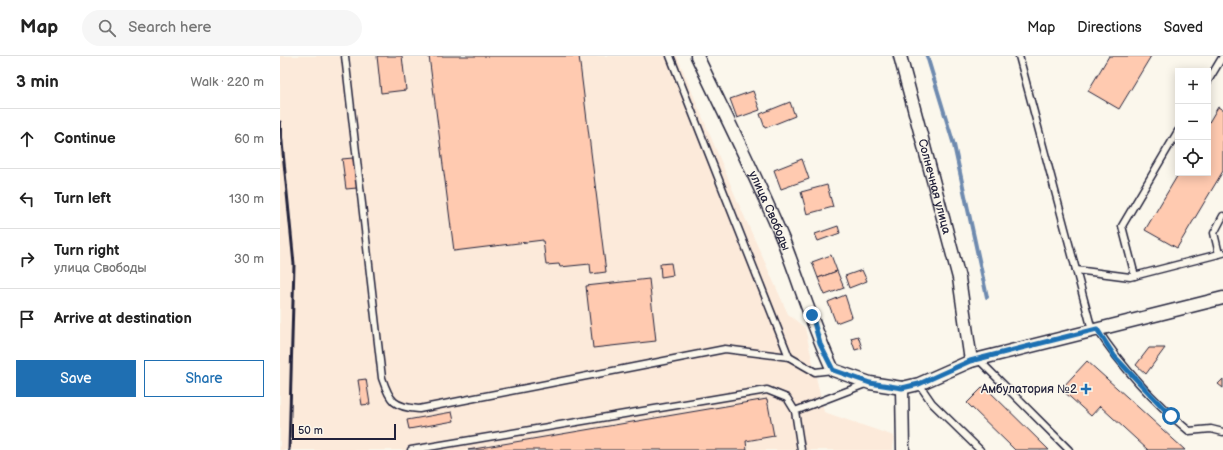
<!DOCTYPE html>
<meta charset="utf-8">
<style>
:root{--surface:#fff;--page:#f6f6f6;--text:#222;--muted:#767676;--line:#e0e0e0;--accent:#1f6fb2}
body{margin:0;font-family:"Balsamiq Sans",sans-serif;background:var(--page);color:var(--text)}
.controls{position:absolute;right:12px;top:12px;display:grid;overflow:hidden;border-radius:0px;box-shadow:0 2px 10px #0003}
.controls button{width:36px;height:36px;display:grid;place-items:center;padding:0;border:0;border-bottom:1px solid var(--line);background:var(--surface);color:var(--text);font:20px sans-serif}
.scale{position:absolute;left:12px;bottom:10px;width:104px;box-sizing:border-box;padding-left:4px;border:2px solid #22223b;border-top:0;font-size:11px;line-height:14px;white-space:nowrap;color:#22223b;-webkit-text-stroke:3px #fbf7ec;paint-order:stroke}
.stop{position:absolute;width:12px;height:12px;margin:-9px;border:3px solid #1f6fb2;border-radius:50%;background:#fff}
.stop.end{background:#1f6fb2;border-color:#fff;box-shadow:0 1px 4px #0008}
.list{margin:0;padding:0;list-style:none}
h2{display:flex;justify-content:space-between;align-items:center;height:52px;margin:0;padding:0 16px;font-size:17px}
h2 small{font-size:13px;font-weight:400;color:var(--muted)}
.list li{display:grid;grid-template-columns:26px 1fr auto;gap:12px;align-items:center;box-sizing:border-box;height:60px;padding:0 16px;border-top:1px solid var(--line)}
.list b{display:block;font-size:15px;white-space:nowrap}
.list p{margin:0;font-size:13px;white-space:nowrap;color:var(--muted)}
.list em{font-size:13px;font-style:normal;color:var(--muted)}
.actions{display:flex;gap:8px;padding:12px 16px}
.actions a{flex:1;padding:9px 0;border:1px solid var(--accent);border-radius:0px;text-align:center;font-size:14px;color:var(--accent)}
.actions .main{background:var(--accent);color:#fff}
.icon{flex:none;width:22px;height:22px;fill:none;stroke:currentColor;stroke-width:2;stroke-linecap:round;stroke-linejoin:round}
.map{position:relative;flex:none;width:943px;height:394px;overflow:hidden}
header{display:flex;align-items:center;gap:24px;box-sizing:border-box;height:56px;padding:0 20px;background:var(--surface);border-bottom:1px solid var(--line)}
header strong{font-size:19px}
nav{display:flex;gap:22px;margin-inline-start:auto;font-size:14px}
.search{width:280px;height:36px;background:var(--page);display:flex;align-items:center;gap:10px;box-sizing:border-box;padding:0 14px;border-radius:22px;color:var(--muted);font-size:15px}
main{display:flex}
aside{flex:1;background:var(--surface)}
.map>svg:first-child{display:block}
.built{fill:#fceada}
.lines{fill:none;stroke-linecap:round;stroke-linejoin:round}
.stream{stroke:#6e8aaf;stroke-width:4}
.building{fill:#ffcab0;stroke:#22223b}
.service-casing{stroke:#22223b;stroke-width:9}
.minor-casing{stroke:#22223b;stroke-width:15}
.service{stroke:#fbf7ec;stroke-width:6}
.minor{stroke:#fbf7ec;stroke-width:12}
.rail{stroke:#22223b;stroke-width:3}
.route{stroke:#1f6fb2;stroke-width:5}
.poi-dot{fill:#1f6fb2;stroke:#fbf7ec;stroke-width:1.5}
.labels{text-anchor:middle;stroke-width:3;stroke-linejoin:round;paint-order:stroke}
.street-label{font-size:12px;fill:#22223b;stroke:#fbf7ec}
.poi-label{font-size:12px;fill:#22223b;stroke:#fbf7ec;text-anchor:end}
</style>
<header>
<strong>Map</strong>
<div class="search"><svg class="icon" aria-label="search" viewBox="0 0 24 24"><circle cx="10" cy="10" r="6"/><path d="M15 15l6 6"/></svg>Search here</div>
<nav><a>Map</a><a>Directions</a><a>Saved</a></nav>
</header>
<main>
<aside>
<h2>3 min<small>Walk · 220 m</small></h2>
<ul class="list">
<li><svg class="icon" aria-label="ahead" viewBox="0 0 24 24"><path d="M12 20V5M6 11l6-6 6 6"/></svg><div><b>Continue</b></div><em>60 m</em></li>
<li><svg class="icon" aria-label="left" viewBox="0 0 24 24"><path d="M17 20v-9H6M10 6l-5 5 5 5"/></svg><div><b>Turn left</b></div><em>130 m</em></li>
<li><svg class="icon" aria-label="right" viewBox="0 0 24 24"><path d="M7 20v-9h11M14 6l5 5-5 5"/></svg><div><b>Turn right</b><p>улица Свободы</p></div><em>30 m</em></li>
<li><svg class="icon" aria-label="arrive" viewBox="0 0 24 24"><path d="M6 21V4h12l-3 4 3 4H6"/></svg><div><b>Arrive at destination</b></div></li>
</ul>
<div class="actions"><a class="main">Save</a><a>Share</a></div>
</aside>
<div class="map">
<svg width="943" height="394" viewBox="0 0 943 394">
<rect width="100%" height="100%" fill="#fbf7ec"/>
<filter id="ink" filterUnits="userSpaceOnUse"><feTurbulence type="fractalNoise" baseFrequency=".025" numOctaves="2"/><feDisplacementMap in="SourceGraphic" scale="8" xChannelSelector="R" yChannelSelector="G"/><feConvolveMatrix kernelMatrix="1 2 1 2 8 2 1 2 1" color-interpolation-filters="sRGB"/></filter>
<g filter="url(#ink)">
<polygon class="built" points="0,0 397,0 457,144 508,258 525,272 544,356 614,380 613,394 0,394"/>
<g class="lines">
<polyline class="stream" points="647,0 674,89 707,241"/>
</g>
<g class="building">
<polygon points="97,0 122,0 126,34 101,37"/>
<polygon points="149,0 299,0 326,216 311,218 310,208 280,211 279,208 266,209 263,184 174,195"/>
<polygon points="829,0 871,0 839,53 808,35"/>
<polygon points="473,35 480,54 457,62 450,43"/>
<polygon points="510,46 515,60 485,72 480,58"/>
<polygon points="938,51 943,54 943,115 897,192 865,174 899,117 928,117 928,68"/>
<polygon points="73,102 77,132 66,133 62,103"/>
<polygon points="522,103 529,123 501,133 494,114"/>
<polygon points="547,129 553,151 527,158 521,136"/>
<polygon points="558,170 560,177 538,185 535,178"/>
<polygon points="551,199 557,215 538,222 532,206"/>
<polygon points="391,207 393,219 381,221 380,208"/>
<polygon points="582,214 587,225 569,232 565,220"/>
<polygon points="557,215 564,232 545,239 538,222"/>
<polygon points="369,223 376,285 313,292 306,230"/>
<polygon points="565,239 572,261 556,267 548,246"/>
<polygon points="578,280 582,292 575,294 571,282"/>
<polygon points="869,292 885,292 866,318 856,309"/>
<polygon points="807,305 847,341 905,394 868,394 820,350 811,360 781,333"/>
<polygon points="86,323 90,348 82,349 78,324"/>
<polygon points="943,323 943,332 938,328"/>
<polygon points="704,330 769,394 735,394 687,347"/>
<polygon points="487,343 494,380 466,385 467,394 188,394"/>
<polygon points="172,356 174,365 129,373 127,364"/>
</g>
<g class="lines">
<defs>
<g id="service">
<path d="M65,0L102,322C110,346 114,351 139,353L445,293L509,301L535,316L553,314"/>
<polyline points="390,0 509,301"/>
<polyline points="739,0 812,274"/>
<polyline points="928,25 943,0"/>
<polyline points="939,198 934,177 943,160"/>
<polyline points="796,214 850,221 943,197"/>
<polyline points="855,220 842,170 898,75"/>
<path d="M817,273C842,311 874,346 909,375L931,373L943,376"/>
<polyline points="698,303 789,394"/>
<polyline points="639,328 652,347 700,394"/>
<polyline points="515,355 588,327"/>
<polyline points="131,394 487,334 507,342 515,355 521,394"/>
</g>
<g id="minor">
<path id="s1" d="M417,0C446,61 477,122 503,184C520,227 533,272 553,314L590,327L622,332L639,328L691,305L943,242"/>
<path id="s2" d="M620,0L679,222L691,305"/>
<polyline points="622,332 623,394"/>
</g>
</defs>
<use href="#service" class="service-casing"/>
<use href="#minor" class="minor-casing"/>
<use href="#service" class="service"/>
<use href="#minor" class="minor"/>
<polyline class="rail" points="0,66 14,208 9,394"/>
</g>
</g>
<g class="lines" filter="url(#ink)">
<polyline class="route" points="532,259 540,288 553,314 590,327 622,332 639,328 690,305 817,273 835,301 891,360"/>
</g>
<path class="poi-dot" d="M804 327h4v4h4v4h-4v4h-4v-4h-4v-4h4z"/>
<g class="labels">
<g class="street-label">
<text dy="4" stroke="none"><textPath href="#s2" startOffset="135">Солнечная улица</textPath></text>
<text dy="4" stroke="none"><textPath href="#s1" startOffset="171">улица Свободы</textPath></text>
</g>
<g class="poi-label">
<text x="797" y="337">Амбулатория №2</text>
</g>
</g>
</svg>
<div class="controls">
<button>+</button>
<button>−</button>
<button><svg class="icon" aria-label="locate" viewBox="0 0 24 24"><circle cx="12" cy="12" r="6"/><path d="M12 2v4M12 18v4M2 12h4M18 12h4"/></svg></button>
</div>
<div class="scale">50 m</div>
<div class="stop" style="left:891px;top:360px"></div>
<div class="stop end" style="left:532px;top:259px"></div>
</div>
</main>
